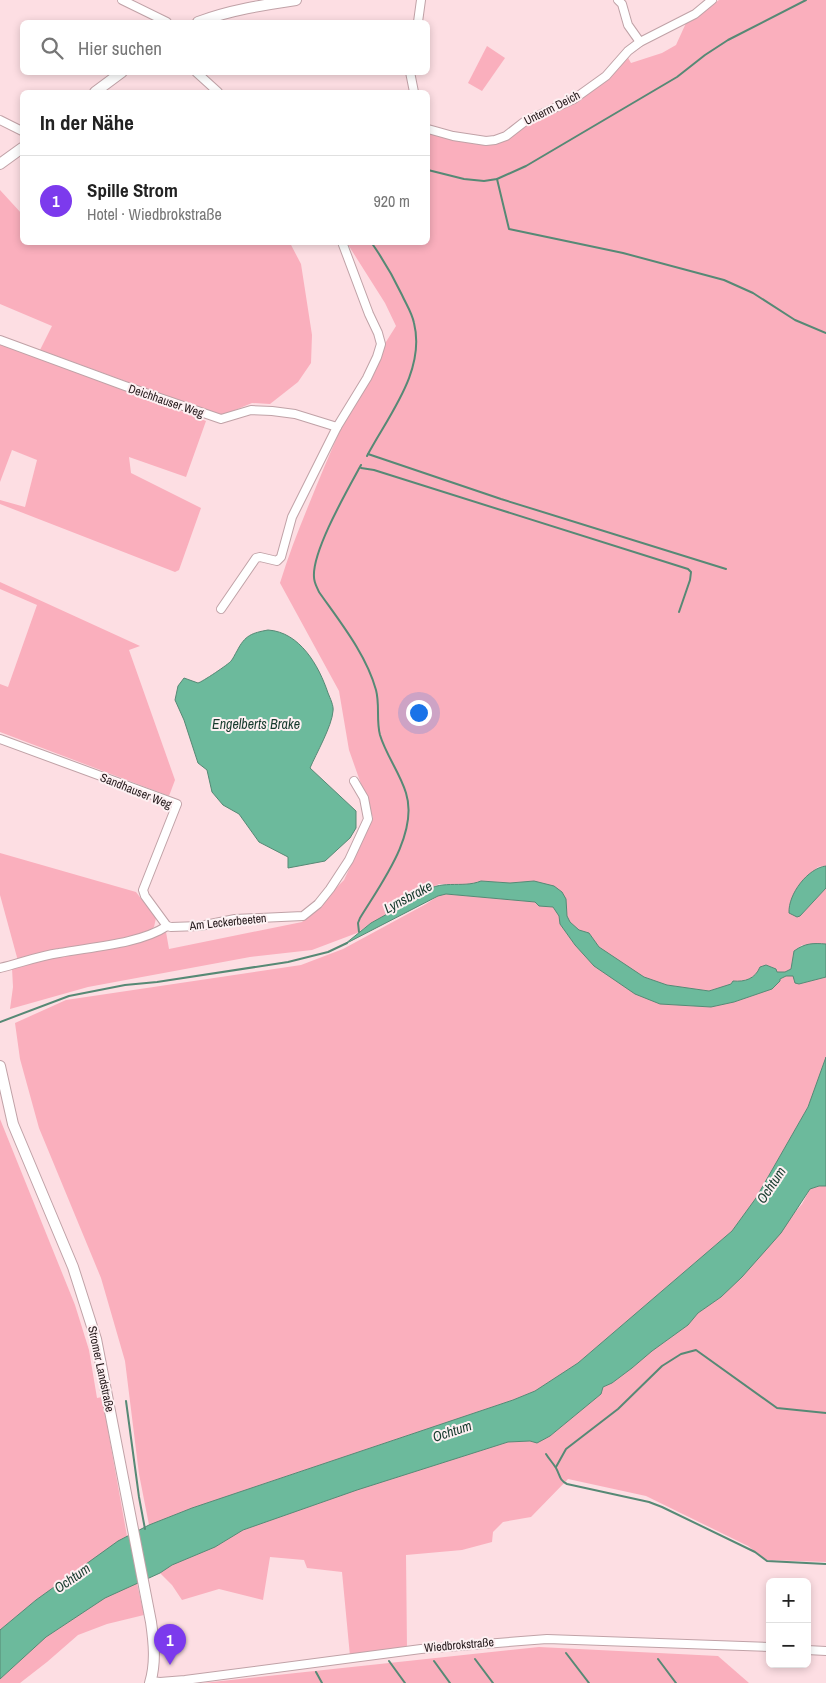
<!DOCTYPE html>
<html lang="de">
<meta charset="utf-8">
<style>
:root{--surface:#fff;--page:#f6f6f6;--text:#222;--muted:#767676;--line:#e0e0e0;--accent:#7c3aed}
body{margin:0;font-family:"Archivo Narrow",sans-serif;background:var(--page);color:var(--text)}
.controls{position:absolute;right:15px;bottom:15px;display:grid;overflow:hidden;border-radius:8px;box-shadow:0 2px 8px #0003}
.controls button{width:45px;height:45px;display:grid;place-items:center;padding:0;border:0;border-bottom:1px solid var(--line);background:var(--surface);color:var(--text);font:25px sans-serif}
.you{position:absolute;left:418px;top:712px;width:18px;height:18px;margin:-12px;border:4px solid #fff;border-radius:50%;background:#1a73e8;box-shadow:0 0 0 8px #1a73e833}
.badge{display:grid;place-items:center;width:32px;height:32px;border-radius:50%;background:var(--accent);color:#fff;font-size:16px;font-weight:700}
.pin{position:absolute;translate:-50% -41px;filter:drop-shadow(0 1px 2px #0008)}
.pin::after{content:'';position:absolute;top:26px;width:18px;height:15px;background:inherit;clip-path:polygon(0 0,100% 0,50% 100%)}
.list{margin:0;padding:0;list-style:none}
h2{display:flex;justify-content:space-between;align-items:center;height:65px;margin:0;padding:0 20px;font-size:21px}
h2 small{font-size:16px;font-weight:400;color:var(--muted)}
.list li{display:grid;grid-template-columns:32px 1fr auto;gap:15px;align-items:center;box-sizing:border-box;height:90px;padding:0 20px;border-top:1px solid var(--line)}
.list b{display:block;font-size:19px;white-space:nowrap}
.list p{margin:0;font-size:16px;white-space:nowrap;color:var(--muted)}
.list em{font-size:16px;font-style:normal;color:var(--muted)}
.icon{flex:none;width:28px;height:28px;fill:none;stroke:currentColor;stroke-width:2;stroke-linecap:round;stroke-linejoin:round}
.map{position:relative;flex:none;width:826px;height:1683px;overflow:hidden}
.search{position:absolute;background:var(--surface);box-shadow:0 2px 8px #0003;left:20px;top:20px;width:410px;height:55px;display:flex;align-items:center;gap:12px;box-sizing:border-box;padding:0 18px;border-radius:8px;color:var(--muted);font-size:19px}
.panel{position:absolute;background:var(--surface);box-shadow:0 2px 8px #0003;left:20px;top:90px;width:410px;height:155px;border-radius:8px}
.map>svg:first-child{display:block}
.green{fill:#faafbd}
.water{fill:#6cba9c;stroke:#568975}
.lines{fill:none;stroke-linecap:round;stroke-linejoin:round}
.stream{stroke:#568975;stroke-width:2}
.minor-casing{stroke:#c0a2a7;stroke-width:10}
.major-casing{stroke:#c0a2a7;stroke-width:12}
.minor{stroke:#fff;stroke-width:8}
.major{stroke:#fff;stroke-width:10}
.labels{text-anchor:middle;stroke-width:4;stroke-linejoin:round;paint-order:stroke}
.street-label{font-size:12px;fill:#23181a;stroke:#fdf0f2}
.water-label{font-size:14px;font-style:italic;fill:#173b2e;stroke:#fdf0f2}
</style>
<div class="map">
<svg width="826" height="1683" viewBox="0 0 826 1683">
<rect width="100%" height="100%" fill="#fddee3"/>
<g class="green">
<path d="M719,0H826V866C824,866 820,866 818,867C809,874 788,901 789,913L800,916L826,888V944L802,945L794,951L791,969L785,972H777L776,969L766,965L760,967C755,979 745,982 733,981L731,984L709,991L667,985L643,977L599,947L589,933L579,930L570,922L567,916L566,899L534,881L510,883L481,881L475,884H439L427,890L423,894L371,923L357,933L312,950L250,957L88,987L10,1009L13,987L12,968C63,952 115,946 166,932L169,949L302,922L344,880L373,818L349,750L339,691L280,583C290,550 303,519 316,487C339,431 363,376 396,326L385,303L347,243L428,242V131L476,143L523,127L568,104L627,56L631,63L662,53L676,45L686,23Z"/>
<polygon points="487,46 505,58 482,91 468,83"/>
<polygon points="0,190 22,214 22,242 290,243 301,264 312,335 311,363 298,382 270,404 252,403 221,416 40,350 52,326 0,304"/>
<polygon points="0,341 38,355 206,421 186,477 129,457 131,473 201,508 179,570 175,572 0,504 0,500 25,507 37,460 12,450 0,482"/>
<polygon points="0,582 140,646 129,650 175,780 169,796 0,732 0,684 8,687 37,605 0,589"/>
<polygon points="0,853 136,892 156,918 154,927 148,932 131,936 18,961 0,895"/>
<polygon points="446,894 536,902 539,906 553,907 559,916 560,924 575,945 660,1004 711,1007 734,1002 772,989 780,981 779,980 786,976 793,976 799,984 826,977 826,1057 819,1079 808,1107 756,1198 732,1231 578,1363 535,1391 513,1400 192,1508 149,1525 139,1474 125,1361 101,1278 39,1128 20,1059 15,1023 66,1000 301,965 343,949 426,904 438,896"/>
<polygon points="0,1119 75,1305 89,1350 97,1398 102,1397 127,1536 36,1600 0,1630"/>
<polygon points="819,1186 826,1186 826,1562 766,1560 748,1546 646,1496 568,1479 531,1517 503,1522 493,1532 492,1542 462,1550 406,1555 407,1649 350,1656 342,1572 307,1568 304,1560 270,1557 263,1600 219,1589 182,1600 172,1585 160,1573 172,1565 215,1547 243,1530 357,1490 508,1442 530,1441 537,1443 550,1436 601,1394 603,1387 612,1383 632,1368 652,1351 688,1325 698,1313 721,1297 802,1204 810,1189"/>
<polygon points="137,1583 144,1615 107,1624 78,1635 47,1662 20,1683 0,1683 0,1679 46,1637 105,1598"/>
<polygon points="539,1647 718,1656 749,1683 203,1683"/>
</g>
<g class="water">
<path d="M268,630C300,632 319,666 328,693C330,698 334,706 333,711C332,726 316,754 310,768L356,811V828L350,838L325,861L288,868V857L259,842L239,814L223,805L212,792L207,770L198,763L184,720L175,700L178,686L184,678L198,683C202,682 229,664 231,661C233,659 235,654 237,651C245,635 252,633 268,630Z"/>
<path d="M826,866V888L800,916L797,917L789,913C788,894 808,868 826,866Z"/>
<path d="M481,881L510,883L534,881L554,886L562,892L566,899L567,916L570,922L579,930L589,933L599,947L644,977L667,985L709,991L731,984L733,981C745,982 755,979 760,967L766,965L776,969L777,972H785L791,969L794,951C805,943 813,943 826,944V977L799,984L795,983L793,976H786L780,979V981L772,989L734,1002L711,1007L660,1004L635,994L594,966L575,945L560,924L559,916L553,907L539,906L535,902L446,894L438,896L345,944L371,923L423,894C438,878 462,889 481,881Z"/>
<polygon points="826,1057 826,1186 819,1186 810,1189 781,1233 742,1277 721,1297 698,1313 688,1325 652,1351 632,1368 612,1383 603,1387 601,1394 550,1436 537,1443 530,1441 508,1442 357,1490 243,1530 215,1547 172,1565 160,1573 105,1598 46,1637 0,1679 0,1630 36,1600 118,1541 149,1525 192,1508 513,1400 535,1391 578,1363 732,1231 756,1198 808,1107"/>
</g>
<g class="lines">
<g class="stream">
<polyline points="428,170 464,179 484,181 497,179 526,166 677,77 705,55 728,40 806,0"/>
<polyline points="497,179 509,229 623,253 724,280 753,293 795,320 826,333"/>
<polyline points="368,454 501,499 726,569"/>
<path d="M367,456C388,416 426,371 414,323C412,313 406,304 402,295C393,276 383,259 371,242"/>
<polyline points="361,468 374,470 688,569 691,572 690,580 679,612"/>
<path d="M359,932L358,923L360,918C380,885 419,834 406,793C400,773 386,755 380,735C376,720 380,705 376,690C366,654 340,622 319,592C317,587 314,583 314,577C312,551 348,489 361,465"/>
<polyline points="0,1022 69,996 125,985 157,982 288,962 328,952 347,943"/>
<polyline points="126,1401 139,1497 145,1529"/>
<path d="M546,1454C549,1459 553,1463 556,1468C560,1475 559,1480 567,1484L649,1502L662,1507L755,1552L767,1561L826,1564"/>
<polyline points="556,1467 566,1449 618,1409 662,1366 681,1354 696,1350 777,1408 826,1413"/>
<polyline points="566,1653 589,1683"/>
<polyline points="475,1659 493,1683"/>
<polyline points="658,1659 676,1683"/>
<polyline points="389,1661 405,1683"/>
<polyline points="434,1661 450,1683"/>
<polyline points="316,1672 322,1683"/>
</g>
<defs>
<g id="minor">
<polyline points="122,0 167,22"/>
<polyline points="618,0 622,4 628,25 640,42"/>
<polyline points="418,22 421,0"/>
<polyline points="196,72 218,92"/>
<polyline points="410,72 414,92"/>
<polyline points="0,120 22,131"/>
<polyline points="428,129 453,136 486,141 495,140 506,136 524,122 574,99 606,76 628,51 640,42 695,14 712,0"/>
<polyline points="0,340 125,386 221,419 251,410 272,411 295,414 337,427"/>
<polyline points="221,609 256,558 260,557 277,561 281,557 292,517 337,427 367,378 377,357 381,344 378,333 369,314 342,242"/>
<polyline points="0,739 177,804 143,890 145,896 167,926"/>
<path d="M0,968C20,963 39,956 59,953C91,947 140,944 167,926L171,927L200,926L235,919L303,916L318,904L330,889L349,860L368,819L364,798L354,781"/>
<polyline points="807,1650 826,1651"/>
<polyline points="151,1681 160,1682 185,1680 421,1649 547,1639 770,1647"/>
</g>
<g id="major">
<path d="M198,22C230,10 263,5 296,0"/>
<polyline points="95,92 122,72"/>
<polyline points="0,164 22,148"/>
<path d="M0,1066L13,1124L73,1267L96,1339L151,1622C154,1643 156,1663 150,1683"/>
</g>
</defs>
<use href="#minor" class="minor-casing"/>
<use href="#major" class="major-casing"/>
<use href="#minor" class="minor"/>
<use href="#major" class="major"/>
</g>
<g class="labels">
<g class="street-label">
<text transform="translate(552 108) rotate(-27)" y="4">Unterm Deich</text>
<text transform="translate(166 401) rotate(19)" y="4">Deichhauser Weg</text>
<text transform="translate(136 791) rotate(22)" y="4">Sandhauser Weg</text>
<text transform="translate(228 922) rotate(-6)" y="4">Am Leckerbeeten</text>
<text transform="translate(101 1369) rotate(78)" y="4">Stromer Landstraße</text>
<text transform="translate(459 1645) rotate(-5)" y="4">Wiedbrokstraße</text>
</g>
<g class="water-label">
<text x="256" y="729">Engelberts Brake</text>
<text transform="translate(408 897) rotate(-28)" y="5">Lynsbrake</text>
<text transform="translate(771 1185) rotate(-56)" y="5">Ochtum</text>
<text transform="translate(452 1431) rotate(-18)" y="5">Ochtum</text>
<text transform="translate(72 1578) rotate(-35)" y="5">Ochtum</text>
</g>
</g>
</svg>
<div class="controls">
<button>+</button>
<button>−</button>
</div>
<div class="you"></div>
<div class="pin badge" style="left:170px;top:1665px">1</div>
<div class="search"><svg class="icon" aria-label="search" viewBox="0 0 24 24"><circle cx="10" cy="10" r="6"/><path d="M15 15l6 6"/></svg>Hier suchen</div>
<section class="panel">
<h2>In der Nähe<small></small></h2>
<ul class="list">
<li><span class="badge">1</span><div><b>Spille Strom</b><p>Hotel · Wiedbrokstraße</p></div><em>920 m</em></li>
</ul>
</section>
</div>
